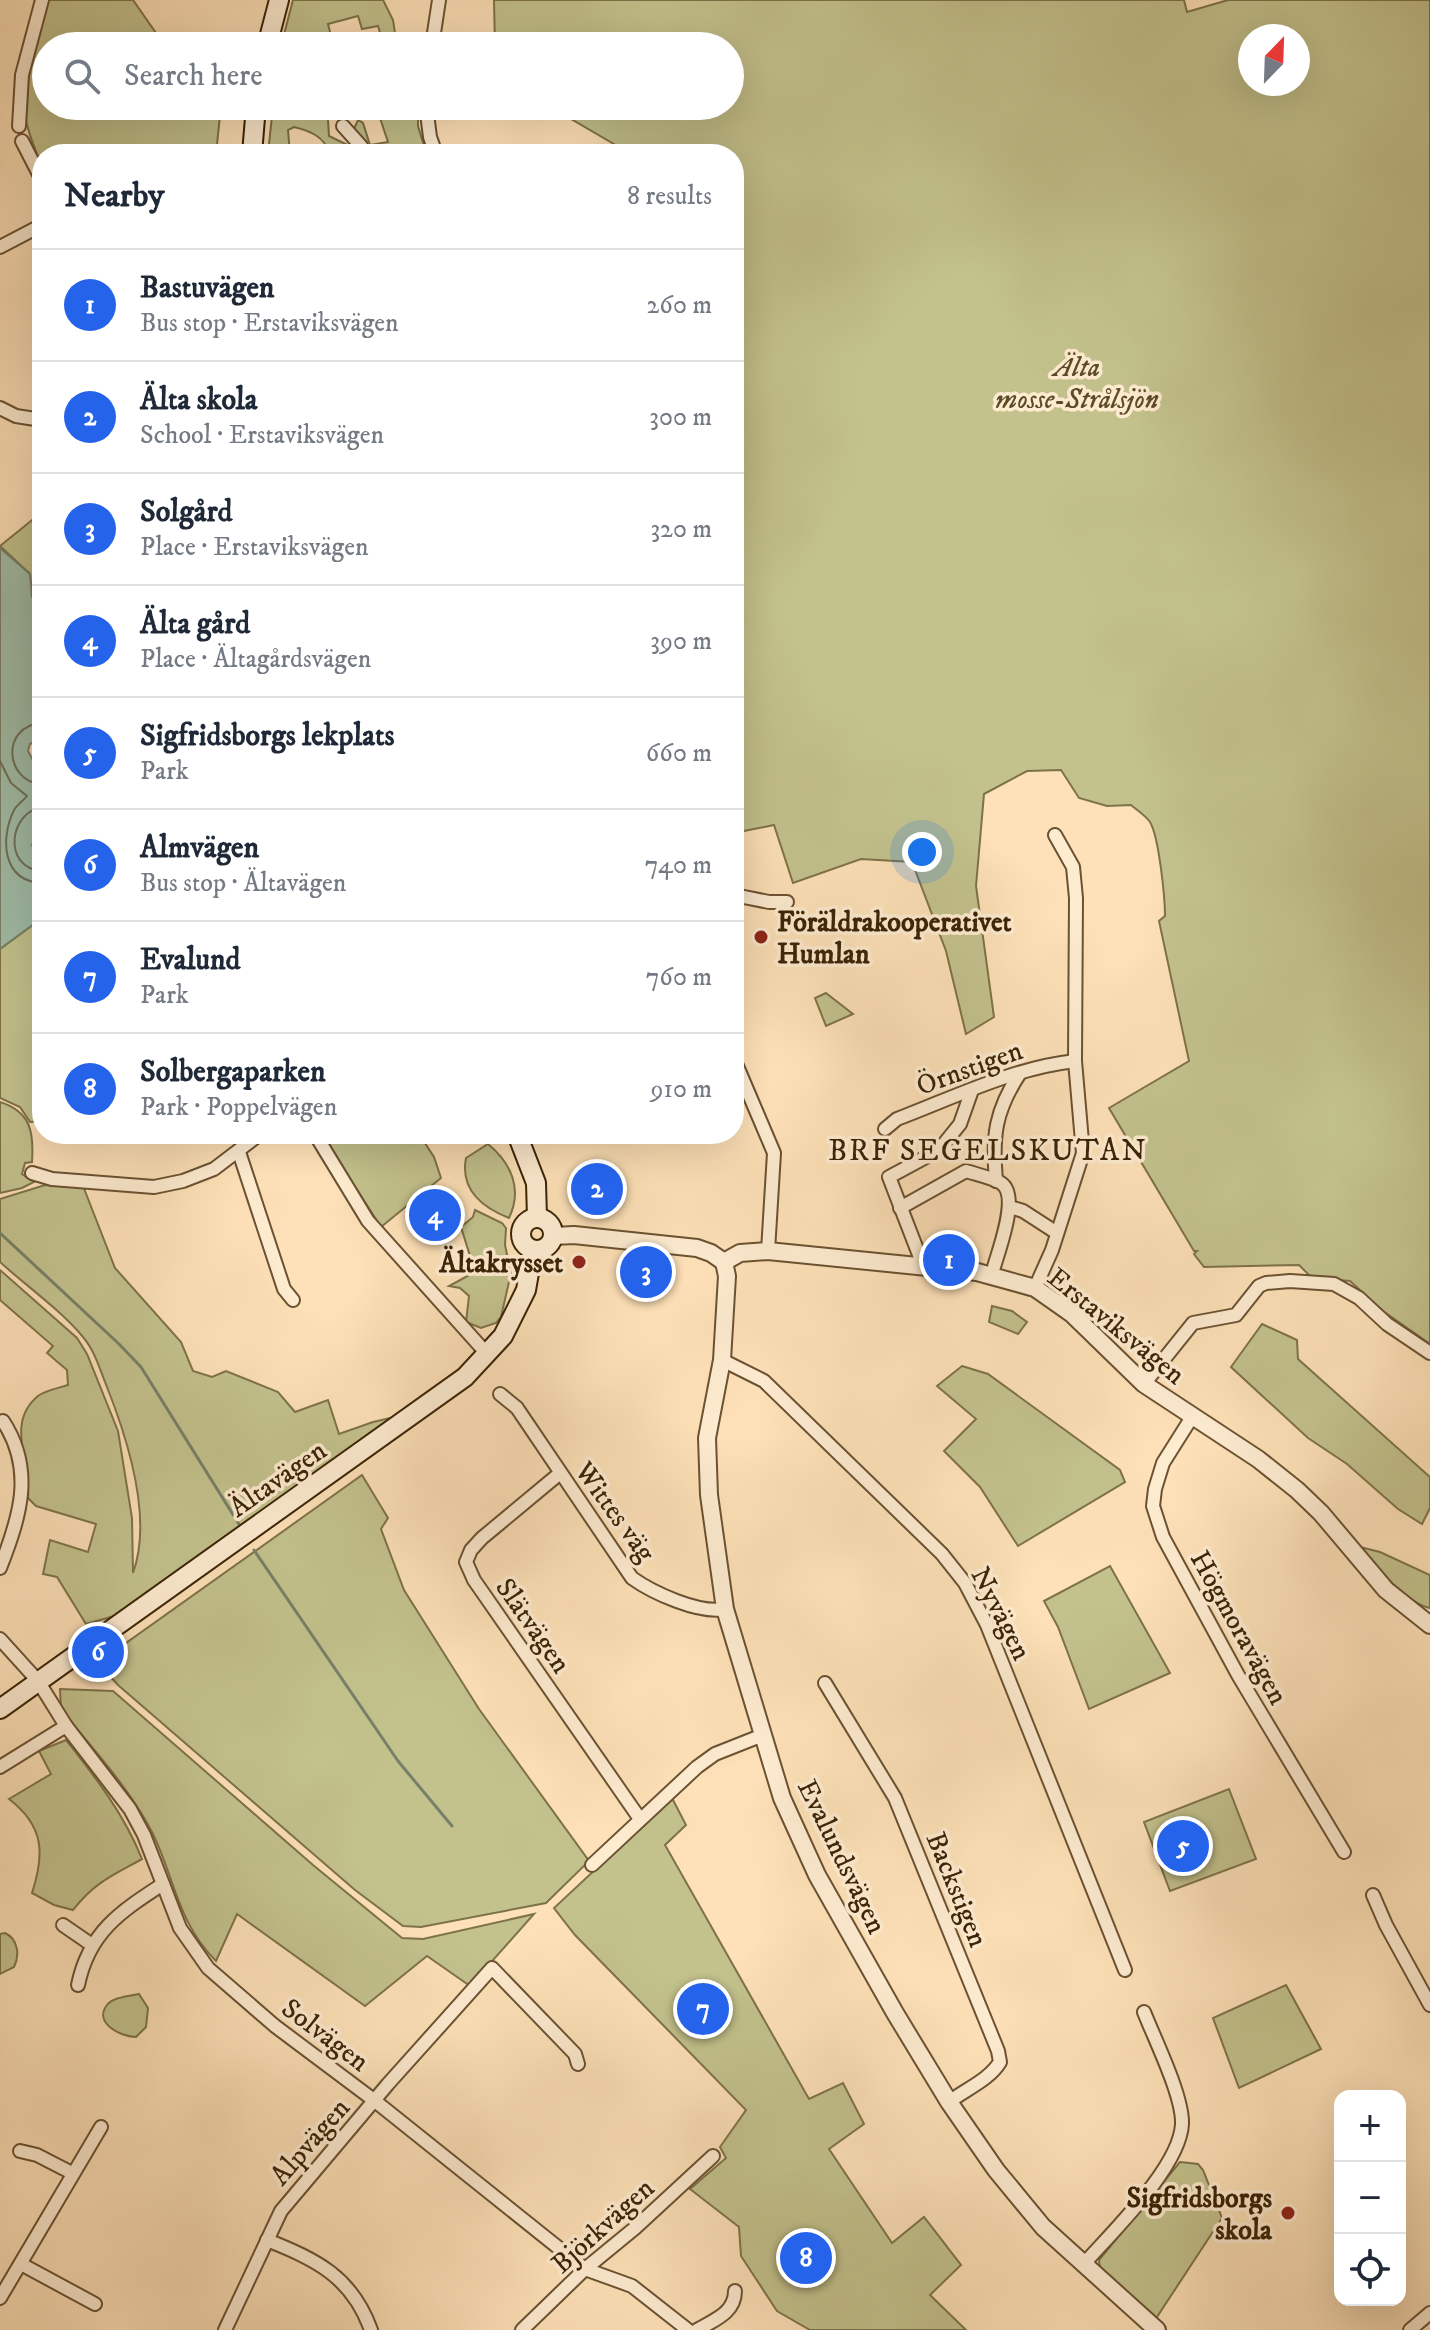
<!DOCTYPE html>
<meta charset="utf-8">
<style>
:root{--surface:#fff;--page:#f2f2f3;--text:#1f2937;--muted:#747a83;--line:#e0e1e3;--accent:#2563eb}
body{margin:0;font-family:"IM FELL DW Pica",serif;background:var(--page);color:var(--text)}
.controls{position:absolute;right:24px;bottom:24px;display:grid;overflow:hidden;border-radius:16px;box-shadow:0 8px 32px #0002}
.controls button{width:72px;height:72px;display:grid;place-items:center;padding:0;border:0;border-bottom:2px solid var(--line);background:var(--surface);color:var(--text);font:40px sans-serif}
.compass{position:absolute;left:1238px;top:24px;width:72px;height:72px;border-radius:50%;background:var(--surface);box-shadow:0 8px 32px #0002;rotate:23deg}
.you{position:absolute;left:922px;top:852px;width:28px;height:28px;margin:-20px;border:6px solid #fff;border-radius:50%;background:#1a73e8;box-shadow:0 0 0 12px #1a73e833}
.badge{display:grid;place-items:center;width:52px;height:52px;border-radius:50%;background:var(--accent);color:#fff;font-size:26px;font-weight:700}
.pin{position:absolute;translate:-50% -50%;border:4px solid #fff;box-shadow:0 2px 8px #0006}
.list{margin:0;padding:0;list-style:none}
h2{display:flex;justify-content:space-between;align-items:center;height:104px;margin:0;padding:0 32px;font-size:34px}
h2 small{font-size:26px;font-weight:400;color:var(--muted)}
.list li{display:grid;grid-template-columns:52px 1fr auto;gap:24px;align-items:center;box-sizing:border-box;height:112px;padding:0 32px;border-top:2px solid var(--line)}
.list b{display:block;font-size:30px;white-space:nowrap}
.list p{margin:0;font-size:26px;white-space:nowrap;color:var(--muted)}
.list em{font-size:26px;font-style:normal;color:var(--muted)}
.icon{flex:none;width:44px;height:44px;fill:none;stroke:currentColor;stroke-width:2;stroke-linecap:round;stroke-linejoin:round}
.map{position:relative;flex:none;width:1430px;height:2330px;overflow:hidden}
.search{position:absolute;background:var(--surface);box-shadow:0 8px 32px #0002;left:32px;top:32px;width:712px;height:88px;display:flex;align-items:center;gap:20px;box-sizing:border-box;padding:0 28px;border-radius:44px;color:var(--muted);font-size:30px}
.panel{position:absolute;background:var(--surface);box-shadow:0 8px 32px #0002;left:32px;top:144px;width:712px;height:1000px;border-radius:32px}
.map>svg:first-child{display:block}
.green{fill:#c3c28d;stroke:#7e7249;stroke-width:2;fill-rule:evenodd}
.water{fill:#a0beaa;stroke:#778068;stroke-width:2}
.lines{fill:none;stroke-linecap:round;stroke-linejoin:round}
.shore{stroke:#6d7058;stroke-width:2}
.stream{stroke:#778068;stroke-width:3}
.minor-casing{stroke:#6b5232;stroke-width:16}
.tertiary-casing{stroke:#6b5232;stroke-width:20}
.secondary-casing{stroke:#3a2305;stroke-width:22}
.minor{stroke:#feecd1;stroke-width:12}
.tertiary{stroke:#feecd1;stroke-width:16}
.secondary{stroke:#feecd1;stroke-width:18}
.poi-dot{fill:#8f2418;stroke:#feecd1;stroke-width:3}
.labels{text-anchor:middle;stroke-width:7;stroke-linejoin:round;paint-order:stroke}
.park-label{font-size:28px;font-style:italic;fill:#5c4b27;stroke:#feecd1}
.poi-label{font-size:28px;font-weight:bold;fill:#3a2305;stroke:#feecd1;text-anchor:end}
.street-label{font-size:28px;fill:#3a2305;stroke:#feecd1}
.neighbourhood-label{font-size:30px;letter-spacing:2px;fill:#3a2305;stroke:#feecd1}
</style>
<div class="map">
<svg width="1430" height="2330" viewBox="0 0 1430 2330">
<rect width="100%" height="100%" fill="#fee1b8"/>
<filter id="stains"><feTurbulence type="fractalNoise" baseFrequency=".0025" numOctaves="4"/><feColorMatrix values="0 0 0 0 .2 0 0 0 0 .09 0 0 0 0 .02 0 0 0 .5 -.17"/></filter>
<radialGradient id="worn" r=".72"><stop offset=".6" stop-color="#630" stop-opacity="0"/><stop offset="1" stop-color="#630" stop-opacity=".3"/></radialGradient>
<g class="green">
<path d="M43,0H133L165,46H46V106H221L216,154H42V166C31,141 21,114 23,86C25,58 36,28 43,0Z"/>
<polygon points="293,0 383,0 393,20 397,46 384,46 378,26 362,29 358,16 328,24 332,40 318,46 281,46"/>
<path d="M494,0H1184L1187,12L1228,0H1430V1344L1383,1311L1350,1281L1312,1278L1299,1265L1204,1267L1194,1254L1197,1251H1194L1109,1108L1189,1061L1159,921L1165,916C1165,898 1159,837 1150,822C1146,816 1137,810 1131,805L1107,806L1079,798L1061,770L1027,771L984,794L976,886L994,1017L966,1034L946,951L912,862L861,859L793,883L774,825L734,833V154H631L549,106H730V46H495ZM1250,36H1298V84H1250Z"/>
<path d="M273,106H328L332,110L328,120L329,136L354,148L358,154H330C324,136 310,131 294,127L288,130L290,154H268Z"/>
<polygon points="376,106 418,106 418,126 425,149 415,154 369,154 354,129 358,120 363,123 370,145 388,142"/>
<polygon points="42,512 42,606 32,597 30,574 0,546"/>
<polygon points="42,923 42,1121 30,1122 20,1107 0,1098 0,949 34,924"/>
<polygon points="826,993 853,1014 826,1026 815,998"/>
<path d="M0,1102C31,1112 34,1132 32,1162L25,1163L22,1174L34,1182L22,1188L0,1193Z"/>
<polygon points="321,1134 419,1134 434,1157 441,1178 381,1227"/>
<path d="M488,1144C511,1163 523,1189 509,1218C481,1207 460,1189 466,1158Z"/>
<path d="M45,1185L83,1186L115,1268L181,1342L193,1371L212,1377L226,1371L278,1392L295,1412L328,1400L339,1434L373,1422L399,1416L118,1615L86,1624L57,1577L43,1574L50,1540L88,1552L96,1524L36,1506L28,1498C31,1463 5,1423 38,1396C46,1390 59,1388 68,1385L67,1370L47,1353L53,1346L0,1300V1270L77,1338L87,1354L118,1431L132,1518L133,1573C153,1518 128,1440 107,1387C100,1370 95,1351 83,1337C62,1311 25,1285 0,1262V1199Z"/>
<polygon points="475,1210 502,1223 506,1228 505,1245 511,1273 501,1317 496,1323 481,1328 466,1322 469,1296 460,1288 449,1286 475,1272 461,1227 473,1217"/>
<polygon points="992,1306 1012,1311 1027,1322 1018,1334 989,1322"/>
<polygon points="1262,1324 1297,1340 1298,1359 1430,1477 1430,1508 1422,1524 1398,1509 1347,1464 1308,1438 1231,1367"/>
<polygon points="962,1366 988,1374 1120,1470 1125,1482 1018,1546 980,1487 944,1451 976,1419 937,1386"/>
<polygon points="362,1475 388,1518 381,1529 404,1590 479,1709 589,1861 546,1903 421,1927 403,1926 355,1890 118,1685 98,1663"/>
<path d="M1360,1547L1380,1552L1430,1575V1608C1407,1604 1374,1565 1360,1547Z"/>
<polygon points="1110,1566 1170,1673 1089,1709 1058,1627 1044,1601"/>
<path d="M60,1689L113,1691L313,1865L402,1938L423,1939L534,1914L470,1986L427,1956L365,2006L237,1914L216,1961C178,1923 175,1880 153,1834C130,1788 92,1749 61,1709Z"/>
<path d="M66,1740C96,1778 124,1814 142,1859C113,1875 95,1882 73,1910L54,1905L32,1893C45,1853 44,1826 9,1799L51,1774L39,1751Z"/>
<polygon points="1229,1789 1256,1859 1170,1891 1144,1822"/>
<polygon points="672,1798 686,1825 665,1845 809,2099 843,2083 864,2124 829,2149 892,2243 924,2217 961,2265 930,2295 966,2330 810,2330 777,2311 741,2256 739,2227 690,2189 726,2158 720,2147 746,2110 575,1935 554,1908"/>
<path d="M5,1933C18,1939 20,1955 14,1967L0,1974V1934Z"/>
<polygon points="1286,1985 1321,2049 1239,2088 1213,2018"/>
<path d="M139,1994L148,2008L146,2027L136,2037C121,2037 93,2023 107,2005C113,1997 130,1996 139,1994Z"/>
<polygon points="1180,2162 1198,2164 1203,2170 1222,2218 1155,2320 1100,2268 1099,2260"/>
</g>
<polygon class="water" points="0,548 30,574 32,597 42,606 42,738 30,744 28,751 35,764 42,768 42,821 32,845 36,851 42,854 42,923 34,924 0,949"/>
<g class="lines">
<g class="shore">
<path d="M42,723C0,726 5,782 42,784"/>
<path d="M0,761L11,783L27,796C23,801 17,805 14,810C0,839 2,881 42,883"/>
<path d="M42,808C10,810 1,868 42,871"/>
</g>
<g class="stream">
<polyline points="0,1233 119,1344 141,1367 242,1529"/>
<polyline points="254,1550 398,1761 452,1826"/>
</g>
<defs>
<g id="minor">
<polyline points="432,46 439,0"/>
<polyline points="426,106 430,137 436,154"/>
<polyline points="19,126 22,75 42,0"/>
<polyline points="343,126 361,146 365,154"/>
<polyline points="22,141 42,180"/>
<polyline points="0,247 42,225"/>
<polyline points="0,408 16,416 42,420"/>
<polyline points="734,895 769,902 787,902"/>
<polyline points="734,1059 774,1153 768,1251"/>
<path d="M885,1129L897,1119C955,1097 1013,1068 1075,1061"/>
<polyline points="315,1134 368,1221 488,1355"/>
<polyline points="239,1152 284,1289 293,1300"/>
<polyline points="32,1173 52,1179 154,1187 183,1181 214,1169 260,1134"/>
<path d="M996,1181C992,1136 995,1111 1020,1073"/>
<polyline points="1010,1207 1023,1211 1057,1233"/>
<path d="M900,1208L966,1171C975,1174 993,1178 1001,1183C1020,1195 999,1249 994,1267"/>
<polyline points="923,1265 889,1177 939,1150 960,1124 972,1090"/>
<polyline points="1035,1288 1052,1250 1083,1153 1075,1061 1076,898 1073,867 1055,835"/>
<polyline points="722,1360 764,1381 942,1554 965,1583 987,1625 1125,1970"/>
<polyline points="1144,1384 1193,1323 1236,1315 1259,1286 1266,1283 1290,1281 1334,1284 1359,1298 1387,1324 1430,1353"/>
<path d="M500,1394L517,1408L632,1578C653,1593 699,1614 725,1609"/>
<polyline points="1192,1417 1163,1463 1155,1489 1153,1506 1163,1537 1238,1675 1344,1852"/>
<polyline points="559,1474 482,1538 471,1550 466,1562 474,1580 640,1819"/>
<path d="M0,1568C20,1517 35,1470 3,1421"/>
<polyline points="0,1639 38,1681 66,1726 130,1809 144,1835 180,1928 208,1968 275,2026 375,2101 585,2269 632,2286 688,2330"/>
<path d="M825,1683L895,1798L998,2051L1000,2062C989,2080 966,2089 949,2102"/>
<polyline points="0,1767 66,1726"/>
<polyline points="592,1865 697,1767 715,1754 763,1735"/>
<polyline points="1373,1895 1386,1925 1430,2005"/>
<polyline points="63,1925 92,1945"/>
<path d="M78,1985C89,1932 120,1912 163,1884"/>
<polyline points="20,2151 37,2155 72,2173"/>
<path d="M267,2240C317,2260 352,2277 371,2330"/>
<polyline points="21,2264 95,2304"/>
<path d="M1083,2265C1112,2232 1180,2167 1182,2124C1183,2096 1155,2040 1144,2012"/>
<polyline points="0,2298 101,2127"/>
<polyline points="225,2330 281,2211 388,2084 492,1968 575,2054 578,2064"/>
<polyline points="522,2330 585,2269 635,2228 713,2156"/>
<path d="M697,2330C714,2320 735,2313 735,2291"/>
<polyline points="1410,2330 1430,2313"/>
</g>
<g id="tertiary">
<polyline points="554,1236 574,1235 697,1248 711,1253 724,1262"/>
<polyline points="724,1262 727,1276 722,1360 707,1438 709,1495 725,1609 782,1798 817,1875 895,2013 949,2102 996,2170 1043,2227 1157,2330"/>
<polyline points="724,1262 740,1253 768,1251 977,1272 1035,1288 1072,1314 1144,1384 1258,1459 1297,1490 1321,1513 1386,1590 1430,1625"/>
</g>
<g id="secondary">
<polyline points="267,46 279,0"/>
<polyline points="252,154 256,106"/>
<polyline points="517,1134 536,1183 537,1217"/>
<circle cx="537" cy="1234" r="16"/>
<polyline points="0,1709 465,1377 503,1336 526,1290 533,1250"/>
</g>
</defs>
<use href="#minor" class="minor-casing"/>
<use href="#tertiary" class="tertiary-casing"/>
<use href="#secondary" class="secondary-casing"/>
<use href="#minor" class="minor"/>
<use href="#tertiary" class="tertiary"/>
<use href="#secondary" class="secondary"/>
</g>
<g class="poi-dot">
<circle cx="761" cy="937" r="8"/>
<circle cx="579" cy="1262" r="8"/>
<circle cx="1288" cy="2213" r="8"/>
</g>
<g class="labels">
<g class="park-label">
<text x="1077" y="376">Älta<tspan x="1077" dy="32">mosse-Strålsjön</tspan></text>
</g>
<g class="poi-label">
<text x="777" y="931" text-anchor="start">Föräldrakooperativet<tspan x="777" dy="32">Humlan</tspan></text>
<text x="563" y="1272">Ältakrysset</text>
<text x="1272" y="2207">Sigfridsborgs<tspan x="1272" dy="32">skola</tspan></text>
</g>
<g class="street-label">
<text transform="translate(969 1067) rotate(-20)" y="10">Örnstigen</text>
<text transform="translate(1117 1325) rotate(39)" y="10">Erstaviksvägen</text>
<text transform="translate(277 1478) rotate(-35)" y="10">Ältavägen</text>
<text transform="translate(616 1511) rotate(54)" y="10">Wittes väg</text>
<text transform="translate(1002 1613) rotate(63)" y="10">Nyvägen</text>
<text transform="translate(534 1625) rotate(55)" y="10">Slätvägen</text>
<text transform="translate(1240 1627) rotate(61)" y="10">Högmoravägen</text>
<text transform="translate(843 1856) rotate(64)" y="10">Evalundsvägen</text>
<text transform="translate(958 1889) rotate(68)" y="10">Backstigen</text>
<text transform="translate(326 2034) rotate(37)" y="10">Solvägen</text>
<text transform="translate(309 2141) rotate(-49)" y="10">Alpvägen</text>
<text transform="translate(602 2225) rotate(-42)" y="10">Björkvägen</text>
</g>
<g class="neighbourhood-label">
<text x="988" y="1160">BRF SEGELSKUTAN</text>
</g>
</g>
<rect width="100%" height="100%" filter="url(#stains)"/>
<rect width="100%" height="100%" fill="url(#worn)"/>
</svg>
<div class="controls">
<button>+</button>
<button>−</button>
<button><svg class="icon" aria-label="locate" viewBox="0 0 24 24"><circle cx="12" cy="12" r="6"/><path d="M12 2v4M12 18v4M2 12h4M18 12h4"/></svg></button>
</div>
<svg class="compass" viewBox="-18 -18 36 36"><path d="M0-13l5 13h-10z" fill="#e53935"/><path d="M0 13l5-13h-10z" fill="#747a83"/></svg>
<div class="you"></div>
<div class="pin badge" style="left:949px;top:1260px">1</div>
<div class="pin badge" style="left:597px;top:1189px">2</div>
<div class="pin badge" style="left:646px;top:1272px">3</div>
<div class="pin badge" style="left:435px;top:1215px">4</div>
<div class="pin badge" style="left:1183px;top:1846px">5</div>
<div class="pin badge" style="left:98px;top:1652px">6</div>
<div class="pin badge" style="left:703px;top:2009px">7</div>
<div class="pin badge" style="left:806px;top:2258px">8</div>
<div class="search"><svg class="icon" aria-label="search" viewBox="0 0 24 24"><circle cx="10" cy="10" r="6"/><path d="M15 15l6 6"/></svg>Search here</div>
<section class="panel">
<h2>Nearby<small>8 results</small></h2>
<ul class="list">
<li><span class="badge">1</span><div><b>Bastuvägen</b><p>Bus stop · Erstaviksvägen</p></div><em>260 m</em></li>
<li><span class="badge">2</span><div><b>Älta skola</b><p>School · Erstaviksvägen</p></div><em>300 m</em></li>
<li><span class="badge">3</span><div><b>Solgård</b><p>Place · Erstaviksvägen</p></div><em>320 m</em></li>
<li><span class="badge">4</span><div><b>Älta gård</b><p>Place · Ältagårdsvägen</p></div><em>390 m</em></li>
<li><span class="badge">5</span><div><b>Sigfridsborgs lekplats</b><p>Park</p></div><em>660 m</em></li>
<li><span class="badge">6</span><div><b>Almvägen</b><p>Bus stop · Ältavägen</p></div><em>740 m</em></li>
<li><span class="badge">7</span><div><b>Evalund</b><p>Park</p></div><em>760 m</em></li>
<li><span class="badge">8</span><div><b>Solbergaparken</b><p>Park · Poppelvägen</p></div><em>910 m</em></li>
</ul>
</section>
</div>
